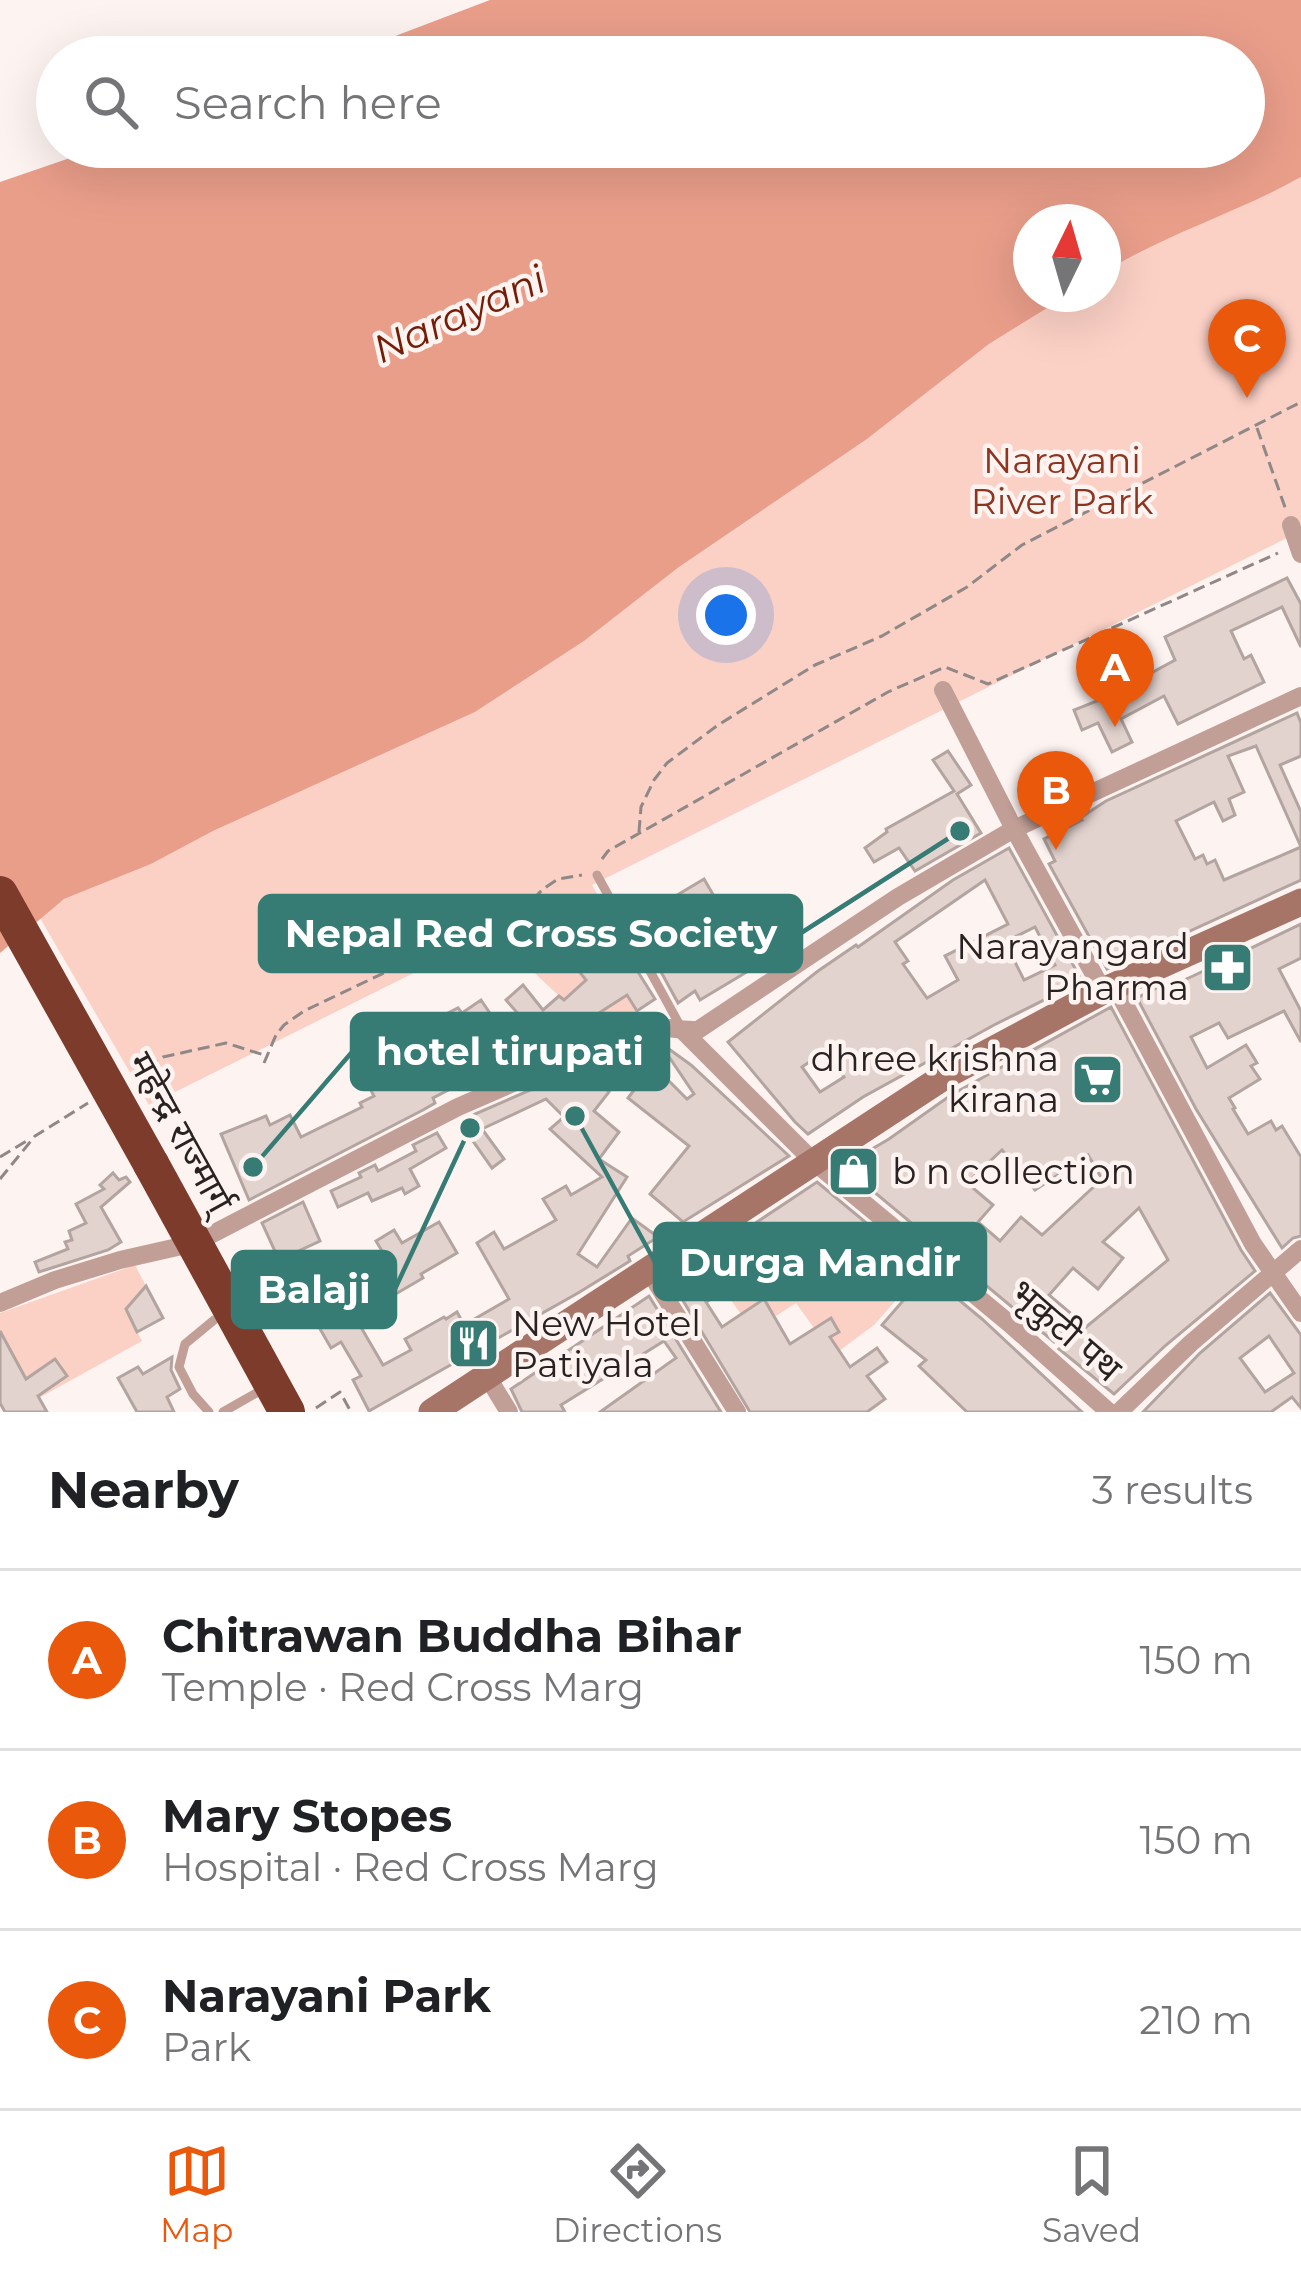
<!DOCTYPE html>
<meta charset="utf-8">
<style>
:root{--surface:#fff;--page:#f2f2f2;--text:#202124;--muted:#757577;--line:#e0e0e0;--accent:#ea580c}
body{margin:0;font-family:Montserrat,"Noto Sans Devanagari",sans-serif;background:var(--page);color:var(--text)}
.compass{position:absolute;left:1013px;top:204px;width:108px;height:108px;border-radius:50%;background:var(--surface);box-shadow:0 12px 48px #0002;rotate:5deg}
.you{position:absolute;left:726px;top:615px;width:42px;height:42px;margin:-30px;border:9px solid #fff;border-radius:50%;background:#1a73e8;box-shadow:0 0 0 18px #1a73e833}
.badge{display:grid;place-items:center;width:78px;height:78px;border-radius:50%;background:var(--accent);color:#fff;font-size:39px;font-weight:700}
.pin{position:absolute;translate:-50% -99px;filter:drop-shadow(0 3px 6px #0008)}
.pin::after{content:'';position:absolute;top:63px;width:42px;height:36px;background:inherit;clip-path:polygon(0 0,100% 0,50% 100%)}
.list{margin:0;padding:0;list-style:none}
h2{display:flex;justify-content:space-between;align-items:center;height:156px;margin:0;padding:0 48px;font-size:51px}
h2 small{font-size:39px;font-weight:400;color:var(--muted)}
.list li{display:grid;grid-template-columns:78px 1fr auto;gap:36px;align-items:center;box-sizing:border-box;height:180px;padding:0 48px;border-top:3px solid var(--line)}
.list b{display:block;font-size:45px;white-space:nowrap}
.list p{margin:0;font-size:39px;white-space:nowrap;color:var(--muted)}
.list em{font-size:39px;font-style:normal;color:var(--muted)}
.icon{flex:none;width:66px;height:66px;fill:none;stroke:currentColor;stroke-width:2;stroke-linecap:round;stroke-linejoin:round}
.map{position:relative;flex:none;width:1301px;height:1412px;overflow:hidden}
.search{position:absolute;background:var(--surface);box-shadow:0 12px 48px #0002;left:36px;right:36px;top:36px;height:132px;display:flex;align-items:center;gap:30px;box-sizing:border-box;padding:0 42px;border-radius:66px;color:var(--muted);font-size:45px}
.sheet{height:696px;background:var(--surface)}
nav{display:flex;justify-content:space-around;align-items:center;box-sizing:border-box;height:168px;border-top:3px solid var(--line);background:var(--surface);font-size:33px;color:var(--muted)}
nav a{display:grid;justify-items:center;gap:6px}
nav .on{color:var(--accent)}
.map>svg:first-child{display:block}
.green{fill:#fbd0c5}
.water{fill:#e99e8a}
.building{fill:#e3d3cf;stroke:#b3a4a0;stroke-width:3;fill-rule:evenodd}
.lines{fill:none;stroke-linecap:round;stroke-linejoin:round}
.path{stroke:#908887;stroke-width:3;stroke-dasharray:12 6;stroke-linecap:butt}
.lane{stroke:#c19f96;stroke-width:9}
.street{stroke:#c19f96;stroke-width:18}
.secondary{stroke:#a67568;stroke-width:27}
.highway{stroke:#7d3b2b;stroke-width:36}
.highway-bridge{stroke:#7d3b2b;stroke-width:36}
.labels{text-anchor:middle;stroke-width:9;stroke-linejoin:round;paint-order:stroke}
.park-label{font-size:36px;fill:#8e3520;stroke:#fdf3f1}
.poi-label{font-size:36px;fill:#282221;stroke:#fdf3f1;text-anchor:end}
.street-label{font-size:36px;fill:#282221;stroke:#fdf3f1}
.water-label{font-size:39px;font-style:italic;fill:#741c05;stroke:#fdf3f1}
.leader{fill:none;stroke:#367c74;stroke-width:4.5}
.callout-dot{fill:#367c74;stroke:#fdf3f1;stroke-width:4.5}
.callout{fill:#367c74;stroke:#367c74;stroke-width:4.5}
.callout-label{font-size:39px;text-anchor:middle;font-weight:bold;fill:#fff}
</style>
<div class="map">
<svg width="1301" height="1412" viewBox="0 0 1301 1412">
<rect width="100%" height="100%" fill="#fdf3f1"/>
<g class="green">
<path d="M1301,177V531L592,885L640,968L601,993L627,995L637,1011L611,1024L576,990L564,1000C541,978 509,957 516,922L149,1105L40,918L64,899L151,864L213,831L475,712L584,641L679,567L867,439L989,344L1070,294H1103V273C1165,234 1237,213 1301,177Z"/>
<polygon points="837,1251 897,1299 874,1325 839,1351 801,1357 839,1332 831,1318 814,1328 796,1303 776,1316 764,1299 741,1314 724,1291 736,1284 732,1278 746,1270 754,1281 780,1291 788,1285 796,1294 817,1280 814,1274"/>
<polygon points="135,1265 146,1286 126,1310 142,1341 37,1399 10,1349 0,1353 0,1313"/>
</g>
<path class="water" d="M490,0H1301V177C1237,213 1165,234 1103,273V222H1031V294H1070L989,344L867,439L679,567L584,641L475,712L213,831L151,864L64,899L0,953V182L102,147H1244V57H340Z"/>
<g class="building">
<polygon points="1287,578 1301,604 1301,647 1282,607 1231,631 1244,659 1251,655 1264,682 1178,724 1164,696 1121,719 1132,742 1112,752 1098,723 1082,730 1074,710 1107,697 1175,660 1165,637"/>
<path d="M1297,713L1301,723V756L1280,765L1301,812V880L1107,969L1049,864L1055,861L1044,839L1082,820L1080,818L1106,801ZM1256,746L1301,847L1224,880L1215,860L1207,864L1203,855L1195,859L1176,821L1214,802L1223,821L1235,815L1229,799L1244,792L1228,756Z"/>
<polygon points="948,751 971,785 957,794 981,833 915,871 899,848 874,862 865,848 887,832 886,829 954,791 933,760"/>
<path d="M1009,848L1082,981L994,1025L863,1097L808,1134L795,1122L728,1042L818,971L856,945L858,947L953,880ZM985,880L1008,924L945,956L958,980L927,998L903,964L908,961L895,942ZM1035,927L1055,965L1024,980L1005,942ZM826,1050L844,1077L820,1092L802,1067Z"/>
<polygon points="704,879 732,927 760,911 774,935 741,955 750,970 700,1000 695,991 678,1003 654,959 669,950 647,913"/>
<polygon points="1301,924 1301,958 1279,969 1301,1011 1301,1042 1284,1011 1228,1038 1219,1023 1191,1037 1207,1068 1246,1045 1257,1063 1251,1066 1260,1079 1229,1098 1235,1108 1233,1109 1248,1134 1271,1121 1276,1130 1282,1126 1301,1157 1301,1236 1293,1238 1282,1248 1196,1109 1137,998 1166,983 1168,987 1193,976"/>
<polygon points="616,937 655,999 637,1011 627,995 599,1013 611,1024 606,1028 597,1032 592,1027 576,1041 560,1024 541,1040 506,1000 523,985 543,1010 559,996 564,1000 586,980 574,965"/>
<polygon points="481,1000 523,1062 503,1069 499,1064 433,1098 435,1103 423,1110 249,1200 221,1134 266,1116 270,1125 290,1115 301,1137 362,1107 360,1103 374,1096 366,1081 456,1036 442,1016 458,1008 462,1013"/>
<path d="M1111,1007L1241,1250L1255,1271L1166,1345L1114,1394L1059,1349L1168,1260L1139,1208L1103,1242L1123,1258L1098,1289L1073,1268L1049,1295L1075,1317L1054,1342L843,1166L889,1139L951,1095ZM1002,1150L1035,1190L1088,1155L1102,1179L1042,1235L1021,1217L1000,1241L978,1222L993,1205L967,1183Z"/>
<polygon points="662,1044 691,1065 789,1156 683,1222 650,1194 689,1146 628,1098 653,1065 687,1099 694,1094 661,1045"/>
<polygon points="584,1069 609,1092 594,1111 619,1132 599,1159 627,1177 578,1254 597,1267 632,1218 658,1237 628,1256 630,1261 578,1293 369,1411 353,1380 361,1376 341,1342 331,1348 297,1289 343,1263 359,1290 393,1269 376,1241 394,1230 402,1243 439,1222 457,1253 421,1274 423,1278 370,1309 376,1321 362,1329 383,1365 411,1350 405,1339 444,1317 446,1319 457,1312 464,1325 509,1299 477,1243 494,1232 504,1249 556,1220 543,1199 566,1186 571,1195 602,1177 550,1129 564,1117 546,1099 482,1129 504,1159 492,1168 461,1124 475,1114 565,1075 570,1084"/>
<polygon points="437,1133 446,1148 410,1169 419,1186 405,1194 402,1188 372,1201 368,1193 338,1207 331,1191 361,1177 359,1173 375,1165 378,1171 416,1151 413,1145"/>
<polygon points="113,1173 119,1180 126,1177 130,1182 101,1207 121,1242 108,1250 39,1272 35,1262 68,1249 65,1242 72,1240 69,1231 86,1223 76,1204 104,1189 100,1185"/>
<polygon points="817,1182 982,1319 1082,1412 967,1412 919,1366 926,1360 882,1325 908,1295 880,1273 875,1280 845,1257 791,1289 788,1285 767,1299 750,1275 746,1278 715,1250"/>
<polygon points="303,1202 320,1241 279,1260 262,1223"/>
<polygon points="695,1263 730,1288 706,1302 722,1327 764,1299 790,1344 831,1318 839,1332 830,1337 850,1367 877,1348 887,1362 867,1376 885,1399 867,1412 750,1412 670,1279"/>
<polygon points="146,1286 163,1318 137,1332 126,1309"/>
<path d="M1270,1293L1301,1335V1408L1292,1397L1271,1412H1143L1200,1353ZM1269,1336L1294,1373L1265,1392L1240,1358Z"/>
<polygon points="649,1296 721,1412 600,1412 676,1358 664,1341 561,1405 565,1412 522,1412 511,1389"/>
<polygon points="0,1331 26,1379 55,1359 67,1376 38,1396 47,1412 5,1412 0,1403"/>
<polygon points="172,1357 171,1370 180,1389 167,1397 174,1412 137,1412 118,1378 138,1367 143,1374"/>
</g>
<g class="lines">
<g class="path">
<polyline points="1257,428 1286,510"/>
<polyline points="639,832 641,807 654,780 667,763 718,725 815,665 882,636 967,587 1022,545 1301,402"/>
<polyline points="602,859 608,851 888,692 945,667 988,684 1278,553"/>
<polyline points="264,1063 276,1035 284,1025 304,1011 388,971 515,918 543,889 558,879 582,875"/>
<polyline points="132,1076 163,1057 226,1043 264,1055"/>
<polyline points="0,1157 28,1140"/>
<polyline points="0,1179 35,1136 88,1103"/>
<polyline points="316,1408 340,1392 351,1412"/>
</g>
<g class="lane">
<polyline points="597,875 683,1031"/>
<polyline points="209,1412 193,1394 179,1367 185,1344 214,1320"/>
<polyline points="223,1412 265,1388"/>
</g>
<g class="street">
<polyline points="1291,525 1301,554"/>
<polyline points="943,690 1014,829 1103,991"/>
<polyline points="1115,986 1253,1244 1301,1313"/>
<polyline points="683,1031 813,1161 1010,1324 1109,1412"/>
<polyline points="649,1271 737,1412"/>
<path d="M0,1303L55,1280L120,1260L195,1243L458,1107L644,1026C662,1026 679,1031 698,1030L898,897L1014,829L1301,696"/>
<polyline points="487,1376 509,1412"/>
<polyline points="1119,1412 1191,1343 1301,1249"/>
</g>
<polyline class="secondary" points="432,1412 948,1074 1103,991 1301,902"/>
<polyline class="highway" points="151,1164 287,1412"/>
<polyline class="highway-bridge" points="0,894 151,1164"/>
</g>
<defs>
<symbol id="pharmacy-square" viewBox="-11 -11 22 22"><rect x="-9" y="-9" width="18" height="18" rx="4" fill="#367c74" stroke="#fdf3f1"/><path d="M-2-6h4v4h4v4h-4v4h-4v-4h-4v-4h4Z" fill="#fff"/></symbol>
<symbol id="supermarket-square" viewBox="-11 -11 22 22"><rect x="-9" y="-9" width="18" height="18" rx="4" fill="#367c74" stroke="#fdf3f1"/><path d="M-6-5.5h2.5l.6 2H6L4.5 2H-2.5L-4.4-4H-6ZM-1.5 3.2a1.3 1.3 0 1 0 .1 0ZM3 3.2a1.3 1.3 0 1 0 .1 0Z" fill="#fff"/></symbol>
<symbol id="shop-square" viewBox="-11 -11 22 22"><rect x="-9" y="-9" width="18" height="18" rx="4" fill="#367c74" stroke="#fdf3f1"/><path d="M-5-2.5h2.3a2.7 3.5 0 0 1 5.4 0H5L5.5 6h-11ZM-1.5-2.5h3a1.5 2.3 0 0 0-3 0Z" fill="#fff"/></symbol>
<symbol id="restaurant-square" viewBox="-11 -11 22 22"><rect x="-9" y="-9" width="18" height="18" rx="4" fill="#367c74" stroke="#fdf3f1"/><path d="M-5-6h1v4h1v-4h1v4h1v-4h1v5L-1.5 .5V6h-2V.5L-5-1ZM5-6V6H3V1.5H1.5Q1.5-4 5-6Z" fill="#fff"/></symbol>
</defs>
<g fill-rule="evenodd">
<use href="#pharmacy-square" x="1198" y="938" width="59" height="59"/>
<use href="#supermarket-square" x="1068" y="1050" width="59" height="59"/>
<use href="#shop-square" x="824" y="1142" width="59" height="59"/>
<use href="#restaurant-square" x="444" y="1314" width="59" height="59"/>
</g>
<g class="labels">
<g class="park-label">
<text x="1062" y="473">Narayani<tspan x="1062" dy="41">River Park</tspan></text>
</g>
<g class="poi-label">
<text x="1189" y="959">Narayangard<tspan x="1189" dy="41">Pharma</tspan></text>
<text x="1059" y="1071">dhree krishna<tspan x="1059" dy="41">kirana</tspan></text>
<text x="892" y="1184" text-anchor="start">b n collection</text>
<text x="512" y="1336" text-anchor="start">New Hotel<tspan x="512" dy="41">Patiyala</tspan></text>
</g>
<g class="street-label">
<text transform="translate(181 1132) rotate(61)" y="13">महेन्द्र राज्मार्ग्</text>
<text transform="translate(1066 1330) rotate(41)" y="13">भृकुटी पथ</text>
</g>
<g class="water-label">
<text transform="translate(459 314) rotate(-24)" y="14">Narayani</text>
</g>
</g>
<path class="leader" d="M960 831L801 933M253 1167L352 1052M575 1116L655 1262M470 1128L395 1289"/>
<g class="callout-dot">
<circle cx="960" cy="831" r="12"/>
<circle cx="253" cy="1167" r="12"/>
<circle cx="575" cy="1116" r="12"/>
<circle cx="470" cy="1128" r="12"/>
</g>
<g class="callout">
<rect x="260" y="896" width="541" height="75" rx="12"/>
<rect x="352" y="1014" width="316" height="75" rx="12"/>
<rect x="655" y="1224" width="330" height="75" rx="12"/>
<rect x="233" y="1252" width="162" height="75" rx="12"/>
</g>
<g class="callout-label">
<text x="531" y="947">Nepal Red Cross Society</text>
<text x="510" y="1065">hotel tirupati</text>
<text x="820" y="1276">Durga Mandir</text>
<text x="314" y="1303">Balaji</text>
</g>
</svg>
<svg class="compass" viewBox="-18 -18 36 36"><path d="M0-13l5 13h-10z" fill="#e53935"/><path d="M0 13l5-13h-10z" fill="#757577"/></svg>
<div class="you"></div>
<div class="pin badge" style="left:1115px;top:727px">A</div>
<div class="pin badge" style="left:1056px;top:850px">B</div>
<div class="pin badge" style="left:1247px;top:398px">C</div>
<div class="search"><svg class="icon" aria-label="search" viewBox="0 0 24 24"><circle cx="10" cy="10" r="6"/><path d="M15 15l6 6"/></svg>Search here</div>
</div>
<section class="sheet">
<h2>Nearby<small>3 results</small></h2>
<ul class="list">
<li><span class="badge">A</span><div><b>Chitrawan Buddha Bihar</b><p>Temple · Red Cross Marg</p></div><em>150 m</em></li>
<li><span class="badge">B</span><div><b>Mary Stopes</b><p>Hospital · Red Cross Marg</p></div><em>150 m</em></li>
<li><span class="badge">C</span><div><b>Narayani Park</b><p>Park</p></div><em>210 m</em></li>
</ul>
</section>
<nav>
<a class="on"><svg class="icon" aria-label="map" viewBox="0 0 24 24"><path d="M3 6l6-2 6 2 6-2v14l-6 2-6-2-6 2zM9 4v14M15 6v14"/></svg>Map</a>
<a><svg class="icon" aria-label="directions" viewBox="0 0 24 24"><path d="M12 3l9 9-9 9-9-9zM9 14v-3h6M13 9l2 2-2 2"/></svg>Directions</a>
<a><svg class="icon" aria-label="saved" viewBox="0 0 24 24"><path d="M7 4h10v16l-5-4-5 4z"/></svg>Saved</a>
</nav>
